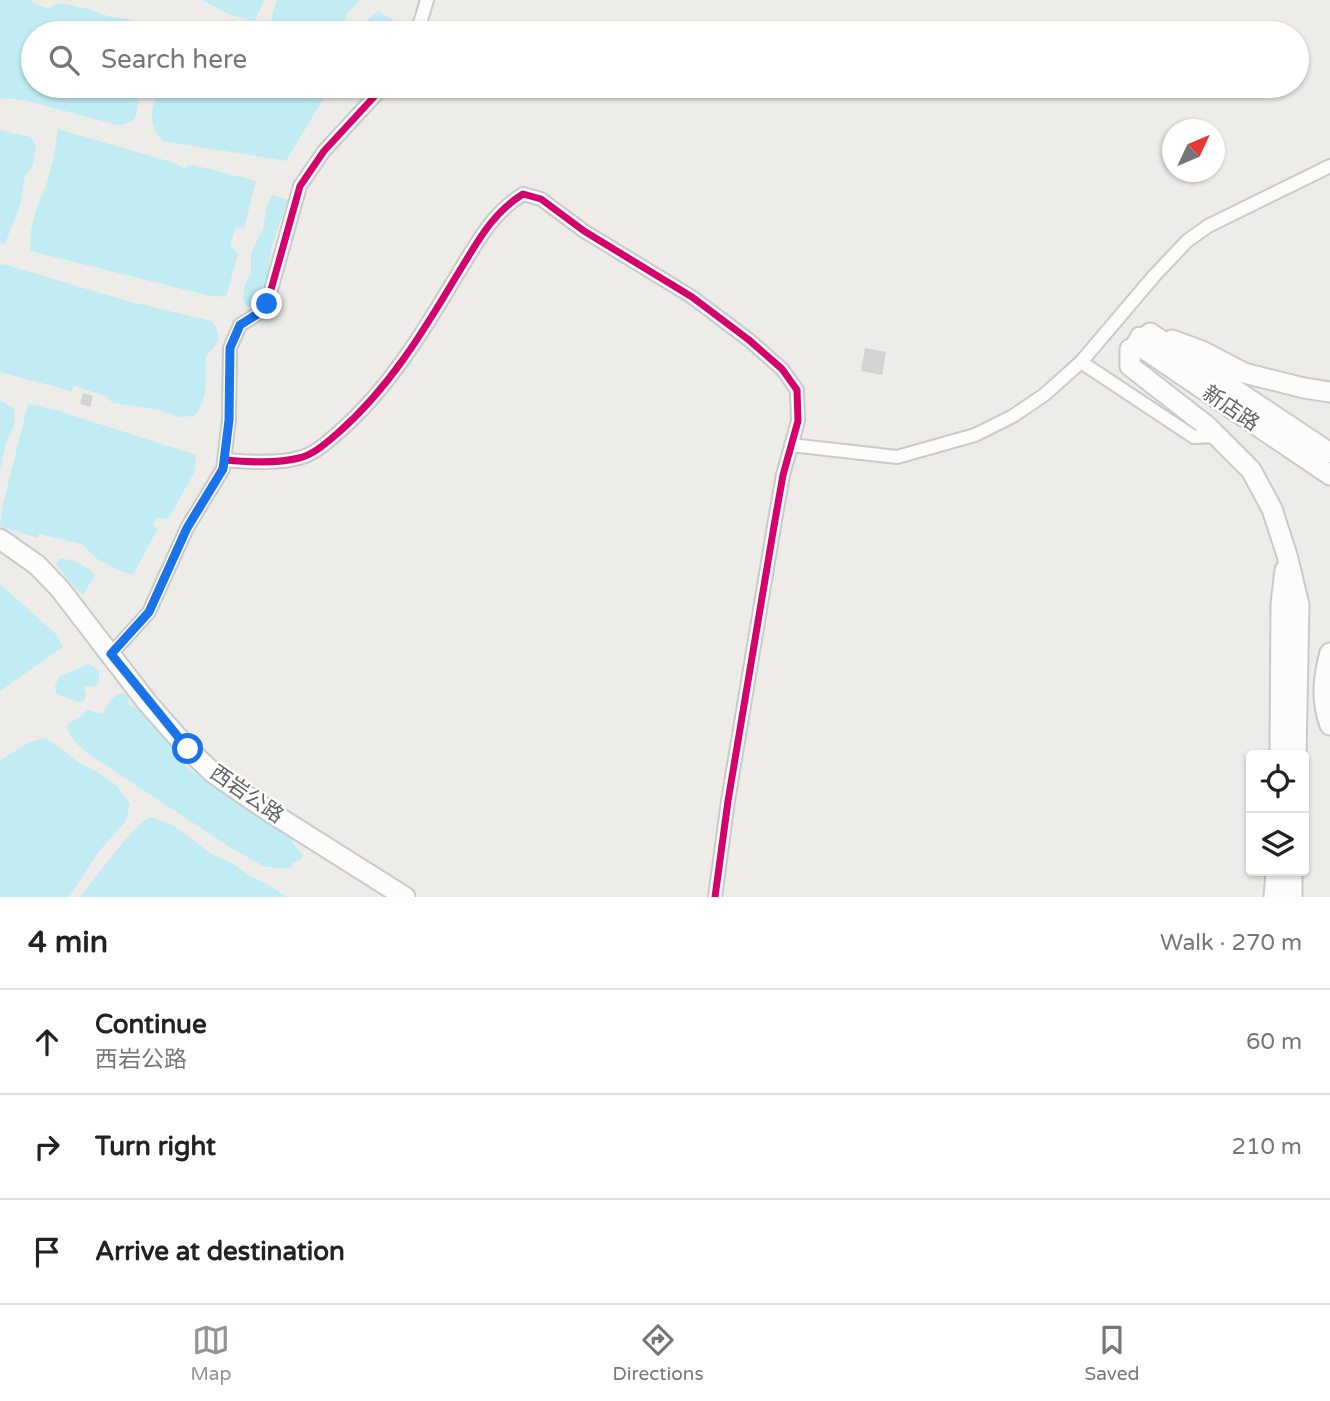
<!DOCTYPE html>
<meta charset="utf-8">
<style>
:root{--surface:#fff;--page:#f6f6f6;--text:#222;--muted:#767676;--line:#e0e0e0;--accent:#919494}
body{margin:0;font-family:"Varela Round","Noto Sans SC",sans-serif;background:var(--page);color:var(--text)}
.controls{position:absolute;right:21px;bottom:21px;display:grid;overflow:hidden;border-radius:7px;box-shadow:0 2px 5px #0004}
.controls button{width:63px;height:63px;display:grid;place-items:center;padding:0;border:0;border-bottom:2px solid var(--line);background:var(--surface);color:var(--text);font:35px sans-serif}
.compass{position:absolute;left:1162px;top:119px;width:63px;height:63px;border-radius:50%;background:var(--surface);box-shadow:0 2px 5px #0004;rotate:46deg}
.stop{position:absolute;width:21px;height:21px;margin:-16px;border:5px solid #1a73e8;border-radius:50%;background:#fff}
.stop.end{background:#1a73e8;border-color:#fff;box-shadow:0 2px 7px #0008}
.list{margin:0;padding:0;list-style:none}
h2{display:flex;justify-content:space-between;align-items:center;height:91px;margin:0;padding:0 28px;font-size:30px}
h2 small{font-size:23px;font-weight:400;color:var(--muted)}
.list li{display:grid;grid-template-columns:46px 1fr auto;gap:21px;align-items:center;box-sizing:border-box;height:105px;padding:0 28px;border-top:2px solid var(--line)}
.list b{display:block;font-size:26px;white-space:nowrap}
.list p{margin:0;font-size:23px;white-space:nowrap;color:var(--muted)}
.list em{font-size:23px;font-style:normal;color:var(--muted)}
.icon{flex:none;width:38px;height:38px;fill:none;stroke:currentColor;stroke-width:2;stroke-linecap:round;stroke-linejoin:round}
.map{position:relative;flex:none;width:1330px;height:897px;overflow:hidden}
.search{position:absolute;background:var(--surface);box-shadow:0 2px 5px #0004;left:21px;right:21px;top:21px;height:77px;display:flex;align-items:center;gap:18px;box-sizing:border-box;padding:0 24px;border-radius:38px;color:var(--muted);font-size:26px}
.sheet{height:406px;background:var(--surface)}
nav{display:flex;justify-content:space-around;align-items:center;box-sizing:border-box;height:98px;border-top:2px solid var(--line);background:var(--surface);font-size:19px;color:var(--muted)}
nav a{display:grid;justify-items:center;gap:4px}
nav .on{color:var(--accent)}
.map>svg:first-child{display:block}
.water{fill:#c1ecf4}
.building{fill:#d5d3d2}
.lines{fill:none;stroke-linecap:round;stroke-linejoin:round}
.street-casing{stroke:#cacac9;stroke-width:16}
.secondary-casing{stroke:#cacac9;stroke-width:23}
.street{stroke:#fcfcfc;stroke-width:12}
.secondary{stroke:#fcfcfc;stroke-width:19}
.cycleway-casing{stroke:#fff;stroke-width:11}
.cycleway{stroke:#d6006c;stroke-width:7}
.route{stroke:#1a73e8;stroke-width:9}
.labels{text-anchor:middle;stroke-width:5;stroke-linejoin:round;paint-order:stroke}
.street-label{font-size:21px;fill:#5f6466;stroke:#fff}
</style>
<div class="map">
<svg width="1330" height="897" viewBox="0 0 1330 897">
<rect width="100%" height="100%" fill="#eeece9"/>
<g class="water">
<path d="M0,0H32V3L49,9L55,4H66L88,9L108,16L127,19L145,26L150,33H33V86H142C133,107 146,123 117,125L24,100L0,98Z"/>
<polygon points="202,0 264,0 255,21 230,15"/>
<polygon points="277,0 360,0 348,12 339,33 282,33 273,29 272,15"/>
<polygon points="378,11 404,27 404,33 363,33 369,18"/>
<path d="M158,86H331L286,161L163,141C145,121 153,110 158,86Z"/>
<path d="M58,129L178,164L185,169L189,164L256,181L244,229L236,227L230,246L238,254L226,297L206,295L30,251C29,228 36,208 45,188C52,170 55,148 58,129Z"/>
<polygon points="0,130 31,137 36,146 33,165 25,176 20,205 5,244 0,243"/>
<polygon points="272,195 288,200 272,246 267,279 253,307 247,306 243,301 244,288 251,272 251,253 263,229 267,205"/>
<path d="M3,264L127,301L212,321C223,338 220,342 206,356C205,376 209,400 194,416L179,417L160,410L113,403L105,396L75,386L71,391L0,372V265Z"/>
<path d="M0,400L14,409C17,431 9,431 5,447C3,455 2,463 0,470Z"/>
<polygon points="28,404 56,410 196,455 195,471 168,519 156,518 153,526 158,528 133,575 122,572 97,559 82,544 39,534 37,538 0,526 2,508"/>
<path d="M60,559C72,558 87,566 95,575L83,595C75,590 64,573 56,564Z"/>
<polygon points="0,584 56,634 63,647 0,691"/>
<polygon points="89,664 99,671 99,683 95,686 84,687 86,696 84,701 78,702 56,694 55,686 59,677"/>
<path d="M122,693L127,695L129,705L142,709L188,768L241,806L288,834L297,849L303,854L302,859L293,863L291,869L265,867L231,848L92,756L78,745L69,734L67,726C73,719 79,720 87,710L103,714C107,704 111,696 122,693Z"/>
<polygon points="46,738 81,764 96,771 116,785 130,804 126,821 100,850 69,897 0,897 0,760 30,742"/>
<path d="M150,817L171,824L212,854L234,864L248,875L269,885L287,897H80C93,881 135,823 150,817Z"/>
</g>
<g class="building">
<polygon points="865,348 886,352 882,375 861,371"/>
<polygon points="83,393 93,396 90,407 80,404"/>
</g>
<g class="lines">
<defs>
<g id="street">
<polyline points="417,33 427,0"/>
<polyline points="1130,349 1138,334 1150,333"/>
<polyline points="1081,362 1194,437 1217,436"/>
<polyline points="791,445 897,457 975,435 1013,416 1044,395 1081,362 1154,276 1187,241 1208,226 1330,166"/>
<path d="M225,460C248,462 277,464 299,458C315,454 327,442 339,432C389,388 423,332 457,275C477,243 491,214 523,194L541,199L584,231L692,297L749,340L782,369L797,390L798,421L783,475L774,526L728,801L715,897"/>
<polyline points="111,654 149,612 187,528 223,469 229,420 230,348 240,325 259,313 267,304 300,186 324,151 384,86"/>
</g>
<g id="secondary">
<polyline points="1150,333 1330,453"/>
<polyline points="1172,340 1202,351 1244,373 1304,388 1330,392"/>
<polyline points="0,539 37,565 60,589 146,701 188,749 213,773 267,810 405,897"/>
<path d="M1330,653C1323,678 1321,701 1330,725"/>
<polyline points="1280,755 1281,604 1285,570"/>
<polyline points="1296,755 1299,605 1287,555 1272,509 1251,470 1207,426 1130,366 1130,349 1141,347 1330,475"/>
<polyline points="1274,897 1276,871"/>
<polyline points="1292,897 1292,871"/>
</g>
</defs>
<use href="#street" class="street-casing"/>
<use href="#secondary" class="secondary-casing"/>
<use href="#street" class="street"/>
<use href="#secondary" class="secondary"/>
<defs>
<g id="cycleway">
<path d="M225,460C248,462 277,464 299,458C315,454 327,442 339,432C389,388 423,332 457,275C477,243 491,214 523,194L541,199L584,231L692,297L749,340L782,369L797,390L798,421L783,475L774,526L728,801L715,897"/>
<polyline points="111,654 149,612 187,528 223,469 229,420 230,348 240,325 259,313 267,304 300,186 324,151 384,86"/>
</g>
</defs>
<use href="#cycleway" class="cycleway-casing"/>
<use href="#cycleway" class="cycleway"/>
</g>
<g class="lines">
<polyline class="route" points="188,749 111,654 149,612 187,528 223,469 229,420 230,348 240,325 259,313 267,304"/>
</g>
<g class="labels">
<g class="street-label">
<text transform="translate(1231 408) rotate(34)" y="7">新店路</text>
<text transform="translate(247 794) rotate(35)" y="7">西岩公路</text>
</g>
</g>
</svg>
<div class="controls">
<button><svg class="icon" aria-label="locate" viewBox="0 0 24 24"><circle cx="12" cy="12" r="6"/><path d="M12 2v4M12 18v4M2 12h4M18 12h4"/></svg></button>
<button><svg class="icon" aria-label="layers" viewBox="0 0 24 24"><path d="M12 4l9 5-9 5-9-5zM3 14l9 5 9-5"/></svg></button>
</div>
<svg class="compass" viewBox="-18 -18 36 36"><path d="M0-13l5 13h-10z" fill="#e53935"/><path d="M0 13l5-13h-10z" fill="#767676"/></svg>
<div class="stop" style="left:188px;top:749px"></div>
<div class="stop end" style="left:267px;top:304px"></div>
<div class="search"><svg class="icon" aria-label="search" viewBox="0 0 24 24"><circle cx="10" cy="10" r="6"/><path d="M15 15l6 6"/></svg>Search here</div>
</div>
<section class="sheet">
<h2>4 min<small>Walk · 270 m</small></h2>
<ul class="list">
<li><svg class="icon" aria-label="ahead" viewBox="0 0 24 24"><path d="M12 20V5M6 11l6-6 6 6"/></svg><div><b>Continue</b><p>西岩公路</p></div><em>60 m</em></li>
<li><svg class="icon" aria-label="right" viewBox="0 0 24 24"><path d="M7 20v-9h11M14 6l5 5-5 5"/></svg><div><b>Turn right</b></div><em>210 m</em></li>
<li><svg class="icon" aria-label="arrive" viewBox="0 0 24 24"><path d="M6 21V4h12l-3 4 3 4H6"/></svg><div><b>Arrive at destination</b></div></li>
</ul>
</section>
<nav>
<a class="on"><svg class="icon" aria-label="map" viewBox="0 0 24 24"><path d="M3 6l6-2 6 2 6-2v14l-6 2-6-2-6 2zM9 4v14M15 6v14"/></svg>Map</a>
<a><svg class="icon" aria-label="directions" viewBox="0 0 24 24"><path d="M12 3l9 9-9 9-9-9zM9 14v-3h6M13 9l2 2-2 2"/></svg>Directions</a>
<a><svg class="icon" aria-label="saved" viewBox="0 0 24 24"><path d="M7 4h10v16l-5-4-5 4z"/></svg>Saved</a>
</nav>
